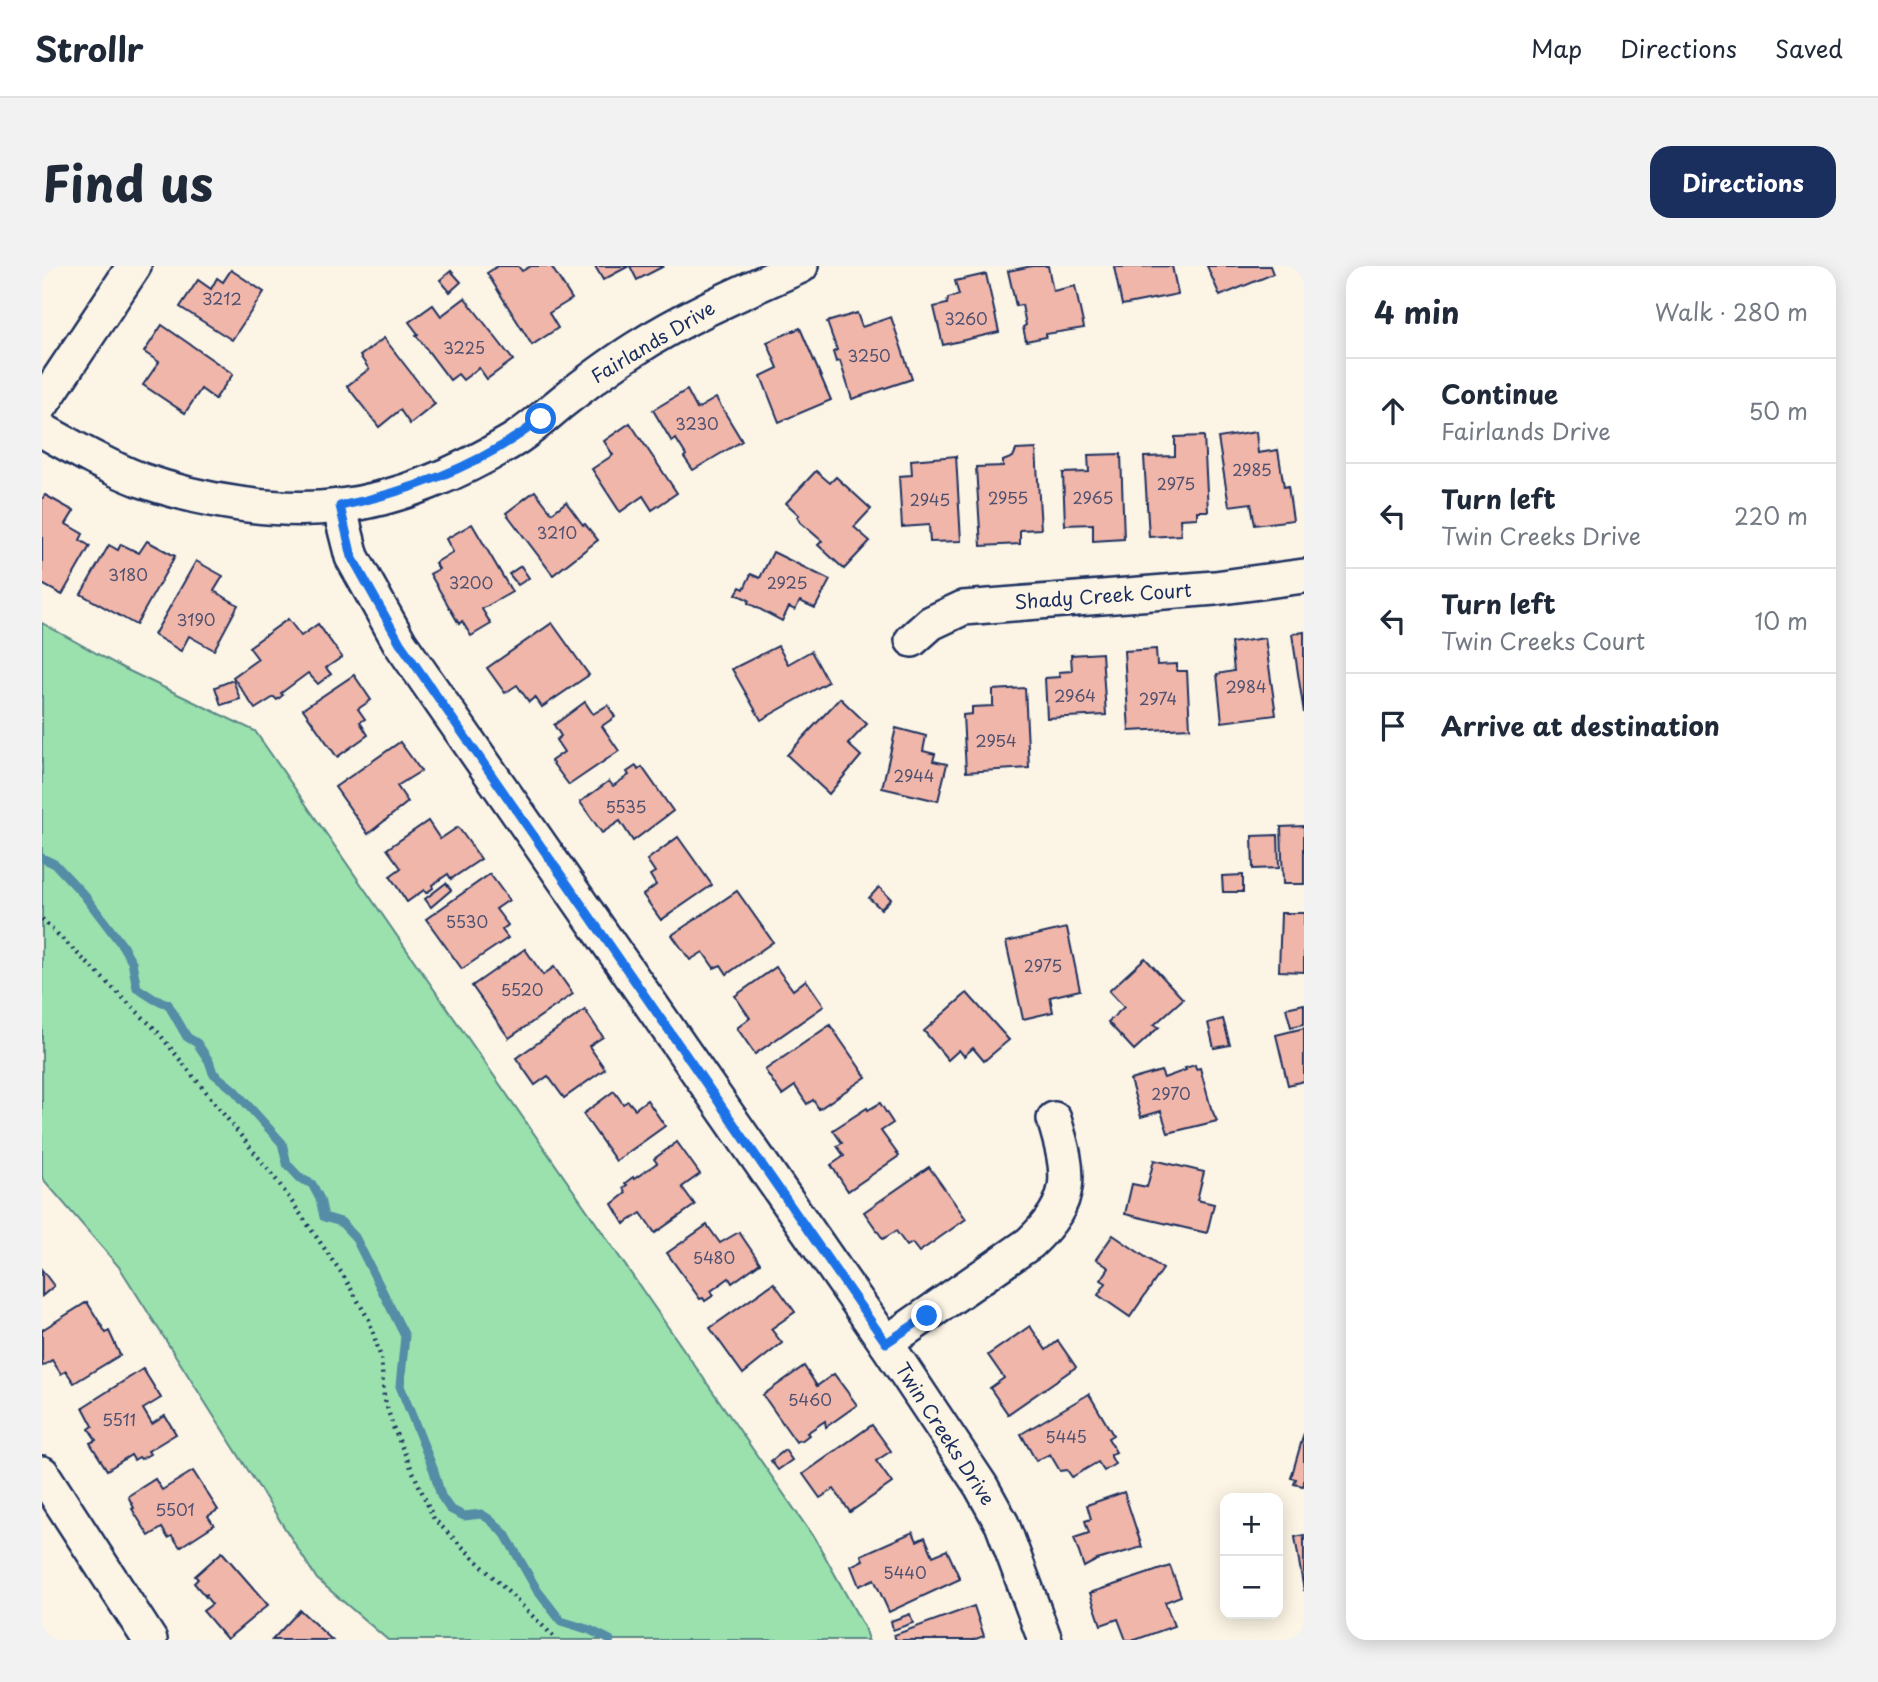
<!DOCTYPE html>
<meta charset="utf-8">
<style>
:root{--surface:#fff;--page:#f2f2f3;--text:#1f2937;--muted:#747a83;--line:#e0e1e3;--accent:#1b2f5e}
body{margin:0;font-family:"Playpen Sans",sans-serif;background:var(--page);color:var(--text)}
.controls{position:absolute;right:21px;bottom:21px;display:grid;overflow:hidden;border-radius:14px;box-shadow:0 4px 18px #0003}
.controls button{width:63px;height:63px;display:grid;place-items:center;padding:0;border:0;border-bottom:2px solid var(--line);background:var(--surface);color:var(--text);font:35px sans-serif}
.stop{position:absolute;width:21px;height:21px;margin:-16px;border:5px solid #1a73e8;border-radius:50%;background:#fff}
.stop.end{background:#1a73e8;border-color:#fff;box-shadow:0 2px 7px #0008}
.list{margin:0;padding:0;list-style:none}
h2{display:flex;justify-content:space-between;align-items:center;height:91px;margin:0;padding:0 28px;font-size:30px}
h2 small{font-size:23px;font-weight:400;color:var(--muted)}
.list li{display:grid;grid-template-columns:46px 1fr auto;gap:21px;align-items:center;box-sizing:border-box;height:105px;padding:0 28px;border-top:2px solid var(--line)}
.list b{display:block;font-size:26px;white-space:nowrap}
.list p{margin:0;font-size:23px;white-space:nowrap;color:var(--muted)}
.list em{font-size:23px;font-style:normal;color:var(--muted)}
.icon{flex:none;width:38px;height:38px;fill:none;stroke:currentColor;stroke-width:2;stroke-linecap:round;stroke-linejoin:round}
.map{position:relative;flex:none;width:1262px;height:1374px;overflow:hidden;border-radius:21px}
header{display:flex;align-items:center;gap:42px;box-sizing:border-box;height:98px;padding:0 35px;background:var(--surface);border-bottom:2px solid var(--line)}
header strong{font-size:33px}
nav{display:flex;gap:38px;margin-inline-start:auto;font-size:24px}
.intro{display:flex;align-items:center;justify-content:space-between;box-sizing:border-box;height:168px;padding:0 42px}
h1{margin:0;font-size:49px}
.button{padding:18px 32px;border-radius:21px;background:var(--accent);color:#fff;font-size:24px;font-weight:700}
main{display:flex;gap:42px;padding:0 42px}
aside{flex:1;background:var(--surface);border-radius:21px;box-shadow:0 4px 18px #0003}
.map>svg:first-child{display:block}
.green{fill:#9ae1ae;stroke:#5a8886;stroke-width:2}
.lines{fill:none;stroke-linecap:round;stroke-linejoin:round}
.stream{stroke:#548ca6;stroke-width:9}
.building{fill:#f0b6a9;stroke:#1b2f5e;stroke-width:2}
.minor-casing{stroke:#1b2f5e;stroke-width:38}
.path{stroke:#1b2f5e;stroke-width:4.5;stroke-dasharray:2 5;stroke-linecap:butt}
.minor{stroke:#fcf5e5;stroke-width:33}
.route{stroke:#1a73e8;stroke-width:9}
.labels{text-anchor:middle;stroke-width:6;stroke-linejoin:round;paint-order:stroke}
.number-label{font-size:16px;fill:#505171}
.street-label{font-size:19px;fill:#1b2f5e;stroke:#fcf5e5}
</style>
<header>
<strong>Strollr</strong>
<nav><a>Map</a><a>Directions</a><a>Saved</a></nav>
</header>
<div class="intro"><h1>Find us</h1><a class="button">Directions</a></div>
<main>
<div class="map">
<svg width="1262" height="1374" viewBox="0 0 1262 1374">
<rect width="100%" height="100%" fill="#fcf5e5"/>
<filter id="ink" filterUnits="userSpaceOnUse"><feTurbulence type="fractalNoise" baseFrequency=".0143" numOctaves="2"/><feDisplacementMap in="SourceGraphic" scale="14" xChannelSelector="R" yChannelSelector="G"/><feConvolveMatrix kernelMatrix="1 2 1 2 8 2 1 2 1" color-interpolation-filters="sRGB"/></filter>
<g filter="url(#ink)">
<polygon class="green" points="0,357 83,403 213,465 775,1276 822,1361 826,1374 346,1374 275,1313 78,1002 0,912"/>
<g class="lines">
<polyline class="stream" points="0,592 13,598 42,629 80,679 90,696 95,722 112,733 126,738 145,771 155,777 167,795 171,807 192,824 240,877 245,898 258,912 270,918 278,933 282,951 299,956 313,971 363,1070 358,1120 392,1205 399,1230 408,1243 422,1250 439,1248 447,1253 463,1268 495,1324 519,1355 548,1364 568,1374"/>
</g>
<g class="building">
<polygon points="456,0 476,0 480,5 489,0 509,0 530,33 507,47 516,62 490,79 445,7"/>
<polygon points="553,0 587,0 561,14"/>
<polygon points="588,0 622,0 595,14"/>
<polygon points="990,0 1006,0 1011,25 1033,20 1042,62 1004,68 1004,71 984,75 981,61 984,59 980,39 974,40 966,5"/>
<polygon points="1130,0 1136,28 1080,39 1072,1"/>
<polygon points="1165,0 1228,0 1231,8 1178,30"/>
<polygon points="189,4 222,26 190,74 138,41 156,14 169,23 175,12 181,16"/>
<polygon points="409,5 419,16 408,26 398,14"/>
<polygon points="944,8 957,66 901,79 892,41 905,38 906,32 917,29 913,15"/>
<polygon points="423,32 471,94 445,113 437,102 421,114 416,108 408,114 374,69 376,68 367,56 391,39 399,50"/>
<polygon points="815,47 820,61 849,51 870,113 810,133 798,95 794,96 791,86 795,84 785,56"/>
<polygon points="120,59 191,108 173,133 159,123 143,147 101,119 117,96 102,86"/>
<polygon points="758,62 789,134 737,156 719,110 736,102 725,76"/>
<polygon points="342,72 393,138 368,158 358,144 337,161 305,120 327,103 318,90"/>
<polygon points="645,124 655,143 674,132 700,175 651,204 642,191 644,189 634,173 630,176 611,144"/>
<polygon points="588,157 635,227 610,244 601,230 578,246 550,203 571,189 562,175"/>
<polygon points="1214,166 1216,187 1236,184 1242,221 1246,220 1251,254 1213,259 1209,237 1187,240 1176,172"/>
<polygon points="1162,170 1166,245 1155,245 1155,252 1138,253 1139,269 1107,271 1102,191 1133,190 1133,171"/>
<polygon points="994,183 999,263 978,264 978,278 939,280 934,201 961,200 961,195 971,191 974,184"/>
<polygon points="1079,188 1082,273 1051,275 1051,258 1023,259 1021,207 1047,206 1046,189"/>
<polygon points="914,190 919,275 888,276 887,259 860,261 857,210 870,209 869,194"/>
<polygon points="774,205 788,217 794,211 829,243 812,261 828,275 802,303 776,279 780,275 758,256 755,251 757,249 744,237"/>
<polygon points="493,225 510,247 524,236 541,259 543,258 556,274 511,309 464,247"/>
<polygon points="3,229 32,245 24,258 41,268 38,274 48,280 20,329 0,318 0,233"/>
<polygon points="430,258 470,326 440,343 449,358 429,370 420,355 417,358 388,308 397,303 393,297 411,286 404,273"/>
<polygon points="105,275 133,290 94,359 39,328 67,279 76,284 79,278 97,287"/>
<polygon points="731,286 788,314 773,342 758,335 753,344 747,341 740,355 706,337 707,334 694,328 698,321 702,323 709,308 718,312"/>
<polygon points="154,295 181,310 172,325 196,339 172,384 147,370 139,385 112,369"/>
<polygon points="479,300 487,312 476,319 467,308"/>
<polygon points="246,353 259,370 276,358 300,391 284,402 289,408 276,418 266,407 239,427 241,429 235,434 232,431 213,443 191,411 216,393 207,381"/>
<polygon points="510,357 547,409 500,441 493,431 487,436 475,419 463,427 445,402"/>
<polygon points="1262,366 1262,447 1250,368"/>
<polygon points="1223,372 1234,449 1180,456 1175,408 1192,405 1189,377"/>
<polygon points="736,380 746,398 769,385 786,416 719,454 690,403"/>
<polygon points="1114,383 1115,399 1135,398 1135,405 1145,405 1148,462 1087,465 1082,385"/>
<polygon points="1060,387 1064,449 1005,452 1003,412 1018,411 1017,406 1030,405 1029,389"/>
<polygon points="312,409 329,434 316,443 323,453 318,456 326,469 295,491 261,443"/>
<polygon points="191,414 198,433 179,439 173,421"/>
<polygon points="983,422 987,502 924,506 921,449 930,448 930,441 951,440 951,424"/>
<polygon points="798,432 825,458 806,478 819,490 787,528 745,489"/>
<polygon points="543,436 551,448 566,439 573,451 560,460 577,485 527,519 509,495 522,486 514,474 519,470 512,459"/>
<polygon points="854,462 884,470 881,485 893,488 891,495 905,498 896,535 840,522"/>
<polygon points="358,476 379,505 355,520 366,536 326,568 293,521"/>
<polygon points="594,500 596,504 600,501 631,545 591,575 578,555 560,567 538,536 567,515 571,520 587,509 585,506"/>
<polygon points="386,555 398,573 416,561 439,593 409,613 406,608 390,619 391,622 384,627 382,624 365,636 348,610 359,602 345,583"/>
<polygon points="1262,560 1262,618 1241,618 1239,561"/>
<polygon points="1236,569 1237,602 1211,603 1210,570"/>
<polygon points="636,571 670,619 619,654 601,629 614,619 608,609 613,606 605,594"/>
<polygon points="448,608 467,634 454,643 466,659 460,664 466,672 420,703 384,653"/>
<polygon points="1201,609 1201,626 1181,626 1180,610"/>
<polygon points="404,617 409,624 389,641 383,633"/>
<polygon points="837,621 849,633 839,643 827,632"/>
<polygon points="695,625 731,676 685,708 679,699 672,702 661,686 648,694 630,669"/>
<polygon points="1239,647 1262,647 1262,706 1237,705"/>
<polygon points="1025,662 1038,724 1008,731 1011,746 981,753 964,676"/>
<polygon points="483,683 501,709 512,701 531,728 467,772 430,720"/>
<polygon points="1103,692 1141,733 1112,759 1117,761 1092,784 1066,756 1082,741 1067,725"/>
<polygon points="734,701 751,724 764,714 782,740 713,788 695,762 708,752 693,730"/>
<polygon points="925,727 967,774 942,795 931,782 922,790 917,784 906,794 882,765"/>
<polygon points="1262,738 1262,758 1249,761 1244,742"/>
<polygon points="543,744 561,771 547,780 563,803 522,832 506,810 493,819 474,792"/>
<polygon points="1181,753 1188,779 1172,782 1166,757"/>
<polygon points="788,759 824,811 777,843 771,834 765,838 753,820 740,829 723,804"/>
<polygon points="1262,762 1262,815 1246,819 1234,769"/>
<polygon points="1153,799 1154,803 1158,802 1169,842 1175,855 1126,867 1119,845 1099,851 1088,814 1119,805 1122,812 1144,804 1143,802"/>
<polygon points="572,825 581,838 586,835 593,843 605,834 623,860 574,895 541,848"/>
<polygon points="838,837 851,857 839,865 857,890 806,925 789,899 802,890 795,880 800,877 791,864 825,842 826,844"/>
<polygon points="635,876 658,908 640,921 653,939 613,967 599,947 582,958 570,938 584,927 581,922 585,919 583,917 591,911 592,913 615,897 612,893"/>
<polygon points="1112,894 1162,906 1155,934 1172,938 1165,967 1083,948 1090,918 1105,921"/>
<polygon points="887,901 924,953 877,986 870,977 865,980 854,965 841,973 822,946"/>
<polygon points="665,959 678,977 697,966 718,997 690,1017 687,1012 669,1025 672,1029 663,1035 661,1032 658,1033 625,987"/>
<polygon points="1071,969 1121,1003 1088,1051 1056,1029 1064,1017 1059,1014 1067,1002 1054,993"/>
<polygon points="0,1004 12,1020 0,1030"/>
<polygon points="732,1017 753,1046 729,1063 740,1077 701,1108 668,1062"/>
<polygon points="45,1036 64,1067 67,1065 78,1089 32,1117 24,1105 19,1108 10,1094 1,1100 0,1098 0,1064"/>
<polygon points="988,1060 1004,1084 1016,1075 1034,1101 966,1148 948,1122 962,1112 946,1089"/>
<polygon points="762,1100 775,1120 792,1108 815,1139 784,1161 783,1155 765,1167 767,1169 759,1175 757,1174 754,1176 721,1129"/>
<polygon points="101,1103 119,1132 101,1143 110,1158 123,1150 134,1168 106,1185 108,1188 99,1193 97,1191 92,1194 89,1189 65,1204 48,1177 54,1174 47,1163 51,1160 41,1141"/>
<polygon points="1047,1128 1071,1169 1066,1172 1074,1186 1068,1189 1073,1198 1062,1205 1056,1196 1030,1211 1025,1204 1018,1205 1008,1188 994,1195 979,1168"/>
<polygon points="830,1159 849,1185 834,1195 850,1217 808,1246 792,1223 778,1232 761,1208"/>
<polygon points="1262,1167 1262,1218 1261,1220 1252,1218 1254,1213 1249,1212"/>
<polygon points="743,1184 750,1194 736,1204 729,1195"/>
<polygon points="151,1205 176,1244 166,1250 172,1259 138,1281 130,1270 126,1272 120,1262 107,1270 90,1243 92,1242 86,1230 113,1213 120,1224"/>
<polygon points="1082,1226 1100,1281 1055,1294 1042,1301 1032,1272 1047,1267 1043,1255 1049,1253 1045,1239"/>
<polygon points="871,1266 875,1275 883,1271 891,1290 905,1284 918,1313 847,1346 832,1313 817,1320 809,1300 821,1294 819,1289"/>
<polygon points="1262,1269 1262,1325 1253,1271"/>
<polygon points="180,1286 226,1339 185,1373 161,1345 170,1338 163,1330 166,1328 162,1329 152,1317 156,1313 153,1310"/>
<polygon points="1128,1300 1139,1330 1123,1336 1132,1360 1093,1374 1084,1374 1076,1353 1059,1359 1048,1327"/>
<polygon points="932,1340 942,1370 931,1374 854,1374 852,1369"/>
<polygon points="258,1344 290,1374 230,1374"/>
<polygon points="868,1348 871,1357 851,1364 849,1355"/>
</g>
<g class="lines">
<defs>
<g id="minor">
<polyline points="0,138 92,0"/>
<path d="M0,164C32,182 65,201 99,214C159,235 234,248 298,240C357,233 419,206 470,175C488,164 504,149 520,136C544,117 568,99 593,83C646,49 703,25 759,0"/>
<polyline points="297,240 310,291 358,377 844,1077 939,1220 960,1258 1003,1374"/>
<polyline points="870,374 889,357 921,342 1173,322 1262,310"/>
<path d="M844,1077L988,977C1033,934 1029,909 1012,853"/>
<polyline points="0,1207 108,1374"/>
</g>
</defs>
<use href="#minor" class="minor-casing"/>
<polyline class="path" points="0,653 115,765 236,916 301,1009 327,1054 339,1092 342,1131 351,1161 392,1253 515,1374"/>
<use href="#minor" class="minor"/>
</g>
</g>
<g class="lines" filter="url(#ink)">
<path class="route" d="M499,153C440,199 370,225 298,240L310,291L358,377L844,1077L885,1050"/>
</g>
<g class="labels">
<g class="number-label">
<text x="180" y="39">3212</text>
<text x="924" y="59">3260</text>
<text x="422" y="88">3225</text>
<text x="827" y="96">3250</text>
<text x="655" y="164">3230</text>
<text x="1210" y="210">2985</text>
<text x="1134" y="224">2975</text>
<text x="966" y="238">2955</text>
<text x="1051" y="238">2965</text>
<text x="888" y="240">2945</text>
<text x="515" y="273">3210</text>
<text x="86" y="315">3180</text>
<text x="429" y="323">3200</text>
<text x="745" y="323">2925</text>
<text x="154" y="360">3190</text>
<text x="1204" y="427">2984</text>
<text x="1033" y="436">2964</text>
<text x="1116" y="439">2974</text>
<text x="954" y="481">2954</text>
<text x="872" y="516">2944</text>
<text x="584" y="547">5535</text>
<text x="425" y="662">5530</text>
<text x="1001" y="706">2975</text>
<text x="480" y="730">5520</text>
<text x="1129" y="834">2970</text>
<text x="672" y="998">5480</text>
<text x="768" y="1140">5460</text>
<text x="77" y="1160">5511</text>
<text x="1024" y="1177">5445</text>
<text x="133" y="1250">5501</text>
<text x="863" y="1313">5440</text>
</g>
<g class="street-label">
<text transform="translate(611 76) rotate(-31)" y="7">Fairlands Drive</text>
<text transform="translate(1061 330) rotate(-4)" y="7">Shady Creek Court</text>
<text transform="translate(903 1168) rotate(57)" y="7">Twin Creeks Drive</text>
</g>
</g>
</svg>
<div class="controls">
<button>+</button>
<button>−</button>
</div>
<div class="stop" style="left:499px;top:153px"></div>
<div class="stop end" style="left:885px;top:1050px"></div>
</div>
<aside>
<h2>4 min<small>Walk · 280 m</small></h2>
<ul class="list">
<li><svg class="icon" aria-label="ahead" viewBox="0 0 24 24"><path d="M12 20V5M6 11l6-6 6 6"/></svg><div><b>Continue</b><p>Fairlands Drive</p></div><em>50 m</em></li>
<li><svg class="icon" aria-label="left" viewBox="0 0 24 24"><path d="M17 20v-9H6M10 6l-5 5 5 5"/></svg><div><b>Turn left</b><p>Twin Creeks Drive</p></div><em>220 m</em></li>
<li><svg class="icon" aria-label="left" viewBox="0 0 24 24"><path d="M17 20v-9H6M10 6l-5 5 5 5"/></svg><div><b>Turn left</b><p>Twin Creeks Court</p></div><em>10 m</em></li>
<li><svg class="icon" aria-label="arrive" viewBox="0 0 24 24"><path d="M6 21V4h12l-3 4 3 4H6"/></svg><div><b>Arrive at destination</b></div></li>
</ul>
</aside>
</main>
